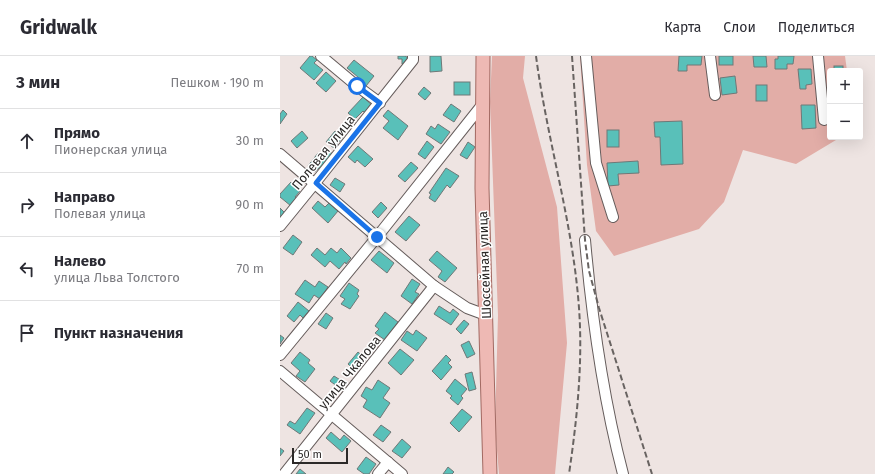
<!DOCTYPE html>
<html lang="ru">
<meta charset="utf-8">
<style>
:root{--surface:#fff;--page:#f2f2f3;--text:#2b2b33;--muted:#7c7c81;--line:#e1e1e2}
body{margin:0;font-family:"Fira Sans",sans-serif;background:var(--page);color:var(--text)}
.controls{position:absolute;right:12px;top:12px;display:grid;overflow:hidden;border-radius:4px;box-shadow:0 4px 16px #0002}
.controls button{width:36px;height:36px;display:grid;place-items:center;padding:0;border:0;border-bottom:1px solid var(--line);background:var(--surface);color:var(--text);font:20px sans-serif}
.scale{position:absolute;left:12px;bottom:10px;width:56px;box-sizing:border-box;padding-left:4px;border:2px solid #2c2928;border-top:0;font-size:11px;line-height:14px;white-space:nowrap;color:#2c2928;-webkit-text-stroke:3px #fff;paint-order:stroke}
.stop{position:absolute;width:12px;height:12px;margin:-9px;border:3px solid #1a73e8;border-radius:50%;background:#fff}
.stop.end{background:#1a73e8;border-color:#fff;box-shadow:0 1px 4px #0008}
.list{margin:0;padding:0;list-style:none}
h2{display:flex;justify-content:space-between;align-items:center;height:52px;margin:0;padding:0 16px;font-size:17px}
h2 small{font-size:13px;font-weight:400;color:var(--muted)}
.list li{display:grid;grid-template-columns:26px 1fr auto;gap:12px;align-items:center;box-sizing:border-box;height:64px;padding:0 16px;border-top:1px solid var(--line)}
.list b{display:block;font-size:15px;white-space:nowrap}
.list p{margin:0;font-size:13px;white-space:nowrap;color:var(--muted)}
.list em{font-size:13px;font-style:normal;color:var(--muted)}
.icon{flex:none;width:22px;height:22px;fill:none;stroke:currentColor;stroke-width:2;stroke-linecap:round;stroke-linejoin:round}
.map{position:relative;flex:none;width:595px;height:418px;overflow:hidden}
header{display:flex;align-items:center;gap:24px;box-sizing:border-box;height:56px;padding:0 20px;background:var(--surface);border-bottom:1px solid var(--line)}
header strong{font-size:19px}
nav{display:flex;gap:22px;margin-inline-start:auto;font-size:14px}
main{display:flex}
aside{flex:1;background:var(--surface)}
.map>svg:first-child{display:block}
.green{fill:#e2ada7}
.building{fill:#59c0b9;stroke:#6f7877}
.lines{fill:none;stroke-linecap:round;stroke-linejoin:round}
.minor-casing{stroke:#655c5b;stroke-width:12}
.major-casing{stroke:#a26962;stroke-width:15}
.minor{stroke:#fff;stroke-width:10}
.major{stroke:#eeb9b4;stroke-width:13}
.rail{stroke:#686361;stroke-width:2;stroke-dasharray:6 3;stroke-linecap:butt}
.route{stroke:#1a73e8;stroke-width:5}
.labels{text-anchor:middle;stroke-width:3;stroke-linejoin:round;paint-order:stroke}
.street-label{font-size:13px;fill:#2c2928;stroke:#fff}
</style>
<header>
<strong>Gridwalk</strong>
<nav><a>Карта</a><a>Слои</a><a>Поделиться</a></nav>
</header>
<main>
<aside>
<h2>3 мин<small>Пешком · 190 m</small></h2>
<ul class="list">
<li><svg class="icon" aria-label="ahead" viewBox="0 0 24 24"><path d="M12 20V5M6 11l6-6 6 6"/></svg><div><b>Прямо</b><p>Пионерская улица</p></div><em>30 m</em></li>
<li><svg class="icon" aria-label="right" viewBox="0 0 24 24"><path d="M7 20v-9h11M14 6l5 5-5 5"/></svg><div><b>Направо</b><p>Полевая улица</p></div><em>90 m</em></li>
<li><svg class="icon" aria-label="left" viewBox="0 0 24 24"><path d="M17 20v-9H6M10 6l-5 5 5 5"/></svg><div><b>Налево</b><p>улица Льва Толстого</p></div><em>70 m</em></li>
<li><svg class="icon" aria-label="arrive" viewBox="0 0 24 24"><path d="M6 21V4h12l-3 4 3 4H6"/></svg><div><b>Пункт назначения</b></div></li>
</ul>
</aside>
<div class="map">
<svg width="595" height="418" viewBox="0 0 595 418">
<rect width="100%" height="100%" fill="#eee4e2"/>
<g class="green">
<polygon points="212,0 245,0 243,22 277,151 287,287 275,418 219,418 215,371 218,259 210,46"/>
<polygon points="300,0 565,0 567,15 550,15 550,81 561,81 516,108 463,94 444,146 419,173 334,200 316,175 307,109"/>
</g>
<g class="building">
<polygon points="30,0 32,0 37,4 34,7 43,14 34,24 20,12"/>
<polygon points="118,0 126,0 126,1 129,1 129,8 122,8 122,3 118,3"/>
<polygon points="150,0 161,0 162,15 150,16"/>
<polygon points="399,0 422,0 421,9 407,9 407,15 398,15"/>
<rect x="439" y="0" width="14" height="9"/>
<polygon points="473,0 486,0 487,11 474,11"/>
<polygon points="498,0 514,0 513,8 507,8 507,13 495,13 495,3 498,3"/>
<polygon points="74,4 94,20 86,30 83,28 84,26 67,12"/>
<rect x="554" y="10" width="9" height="5"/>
<polygon points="518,13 531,13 532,28 526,29 526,33 520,33"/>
<polygon points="46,16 56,25 46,36 36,27"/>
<polygon points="455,20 457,37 442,39 440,22"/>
<rect x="174" y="26" width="16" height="13"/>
<rect x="476" y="29" width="11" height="16"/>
<polygon points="144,31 151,37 145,44 138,38"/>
<polygon points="83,41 94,51 87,59 83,55 75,63 68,57"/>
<polygon points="171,48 181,55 174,66 163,59"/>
<polygon points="521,49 535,49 536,72 522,73"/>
<polygon points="3,54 7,58 0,68 0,58"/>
<polygon points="108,54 128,70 118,84 103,72 109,65 103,60"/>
<polygon points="402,65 403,108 381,109 380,81 375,81 374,66"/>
<polygon points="158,68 170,76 161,88 146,78 151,70 155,73"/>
<rect x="327" y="74" width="12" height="17"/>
<polygon points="22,75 28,82 17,92 11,85"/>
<polygon points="55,75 63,81 54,92 46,86"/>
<polygon points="147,85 154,91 145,103 138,98"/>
<polygon points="188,86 195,91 187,103 180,99"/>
<polygon points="78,90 93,103 85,111 77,104 75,107 68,101"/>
<polygon points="46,93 54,99 43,113 40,111 35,116 28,110 38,97 41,100"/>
<polygon points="358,105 359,117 338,118 339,129 328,130 327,107"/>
<polygon points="131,106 138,112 125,126 118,120"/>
<polygon points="166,112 179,120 170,132 167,129 155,146 149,142 151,138 149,137"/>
<polygon points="55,122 65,128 60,136 50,129"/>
<polygon points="11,126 20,135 15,141 18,143 11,150 0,141 0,138"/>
<polygon points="38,145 45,151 49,147 58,155 48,167 32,152"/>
<polygon points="101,146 107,152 98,162 92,156"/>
<polygon points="0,152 5,157 0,163"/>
<polygon points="129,160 140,169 126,185 115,176"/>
<polygon points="13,179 22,186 13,199 3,192"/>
<polygon points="37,192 45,199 51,192 57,197 61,192 71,202 66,208 65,206 59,213 50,205 45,211 31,199"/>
<polygon points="99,195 114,207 107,217 91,204"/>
<polygon points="157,195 177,212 165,226 158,221 162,215 149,204"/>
<polygon points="132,223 140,228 135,236 139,238 132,248 121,240"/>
<polygon points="25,224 35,231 39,225 48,231 40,243 34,239 29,247 15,238"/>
<polygon points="69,227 79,234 77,238 79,240 70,253 61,248 65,243 60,240"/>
<polygon points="18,246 29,255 23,262 20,259 14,266 7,260"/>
<polygon points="159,250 170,257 173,253 179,258 171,269 154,258"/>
<polygon points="105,256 118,266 105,284 95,277 99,273 95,270"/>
<polygon points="46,257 53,262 46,273 38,268"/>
<polygon points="184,264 189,268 181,278 176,273"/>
<polygon points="136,274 147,282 137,295 121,284 127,275 133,279"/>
<polygon points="0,279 4,282 0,288"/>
<polygon points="189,285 195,298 187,302 181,289"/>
<polygon points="120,293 134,304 121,319 108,307"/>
<polygon points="20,296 30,304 28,307 35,313 25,326 16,320 20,315 11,307"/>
<polygon points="78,296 86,303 75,315 68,308"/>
<polygon points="166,299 171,304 168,307 172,311 161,324 152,315"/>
<polygon points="192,316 196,333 189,335 185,318"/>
<polygon points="54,320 62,325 58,331 50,325"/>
<polygon points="175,323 187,333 181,340 183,342 178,349 170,342 172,340 166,335"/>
<polygon points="98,324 110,332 103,342 110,347 100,362 83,351 87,344 81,340 86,331 92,334"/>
<polygon points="27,352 35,357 20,378 7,369 10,365 15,368"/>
<polygon points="182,353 192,361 179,376 170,367"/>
<polygon points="101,369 111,376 103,386 93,379"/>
<polygon points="51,376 60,384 64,379 71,385 62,396 46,382"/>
<polygon points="122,383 131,391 122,402 112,395"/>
<polygon points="0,392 4,395 0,400"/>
<polygon points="86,401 96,408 89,418 84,418 77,413"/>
<polygon points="168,411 174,416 172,418 163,418"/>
<polygon points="20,413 26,418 16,418"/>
</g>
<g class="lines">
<defs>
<g id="minor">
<polyline points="41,0 77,30 100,47"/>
<polyline points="306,0 316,107 333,161"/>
<polyline points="430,0 435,39"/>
<polyline points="538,0 544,64"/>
<polyline points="0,98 154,230 187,252 206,259"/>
<polyline points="0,170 35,127 133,4 133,0"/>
<path d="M305,184C312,263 323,342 343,418"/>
<polyline points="0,299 97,181 202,49"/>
<polyline points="0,315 122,418"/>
<polyline points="4,418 154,230"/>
<polyline points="98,418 108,406"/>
</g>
<polyline id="major" points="203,0 202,132 210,418"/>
</defs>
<use href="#minor" class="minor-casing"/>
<use href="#major" class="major-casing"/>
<use href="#minor" class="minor"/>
<use href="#major" class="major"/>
<g class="rail">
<path d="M256,0C267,84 293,167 299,252C303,307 297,363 289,418"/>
<polyline points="292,0 305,184 309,215 319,252 372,418"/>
</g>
</g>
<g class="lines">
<polyline class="route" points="77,30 100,47 36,127 97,181"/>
</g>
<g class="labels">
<g class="street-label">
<text transform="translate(43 96) rotate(-51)" y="5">Полевая улица</text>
<text transform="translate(204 209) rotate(-92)" y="5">Шоссейная улица</text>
<text transform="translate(69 316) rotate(-51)" y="5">улица Чкалова</text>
</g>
</g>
</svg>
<div class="controls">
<button>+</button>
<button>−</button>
</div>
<div class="scale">50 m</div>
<div class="stop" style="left:77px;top:30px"></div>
<div class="stop end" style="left:97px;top:181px"></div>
</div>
</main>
